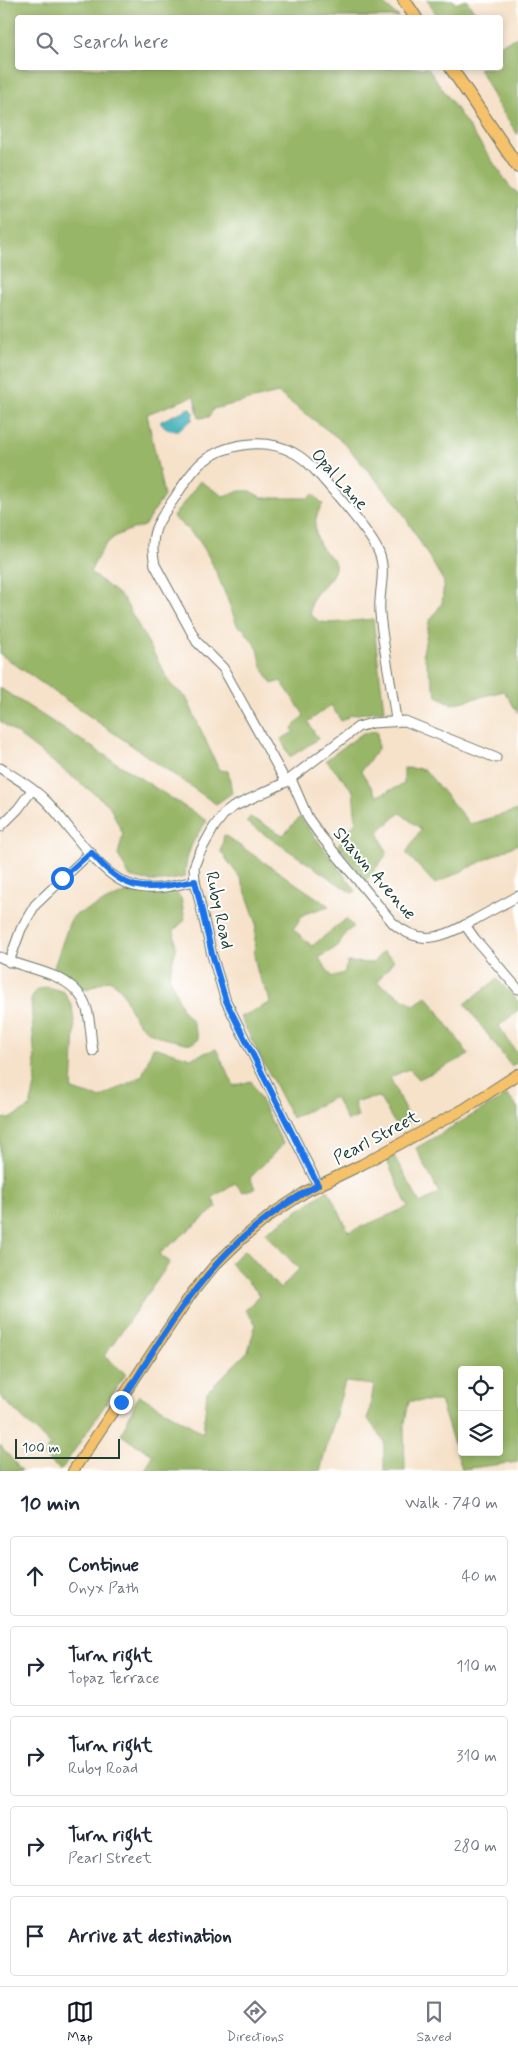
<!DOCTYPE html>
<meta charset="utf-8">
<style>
:root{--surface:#fff;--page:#f2f2f3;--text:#1f2937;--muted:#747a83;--line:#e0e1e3;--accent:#111827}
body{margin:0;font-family:Mynerve,sans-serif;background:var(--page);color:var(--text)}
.controls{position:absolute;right:15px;bottom:15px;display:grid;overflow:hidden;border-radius:5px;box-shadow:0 2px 8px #0003}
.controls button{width:45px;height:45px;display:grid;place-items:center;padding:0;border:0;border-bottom:1px solid var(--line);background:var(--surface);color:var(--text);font:25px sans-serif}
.scale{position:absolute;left:15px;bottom:12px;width:105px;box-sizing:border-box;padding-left:5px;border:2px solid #1f3d34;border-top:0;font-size:14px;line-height:18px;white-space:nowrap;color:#1f3d34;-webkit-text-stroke:4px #fff;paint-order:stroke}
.stop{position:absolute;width:15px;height:15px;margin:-11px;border:4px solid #1a73e8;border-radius:50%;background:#fff}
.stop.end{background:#1a73e8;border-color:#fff;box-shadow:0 1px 5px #0008}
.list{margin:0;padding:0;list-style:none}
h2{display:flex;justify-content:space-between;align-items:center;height:65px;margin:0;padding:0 20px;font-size:21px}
h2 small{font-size:16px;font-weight:400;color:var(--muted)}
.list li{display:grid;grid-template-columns:32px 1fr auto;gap:15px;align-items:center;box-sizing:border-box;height:80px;margin:0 10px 10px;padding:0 10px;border:1px solid var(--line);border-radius:5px}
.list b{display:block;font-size:19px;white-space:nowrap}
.list p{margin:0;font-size:16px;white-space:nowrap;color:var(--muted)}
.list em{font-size:16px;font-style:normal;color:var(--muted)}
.icon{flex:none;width:28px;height:28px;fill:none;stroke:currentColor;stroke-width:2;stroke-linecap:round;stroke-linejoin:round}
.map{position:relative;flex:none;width:518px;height:1471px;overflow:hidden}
.search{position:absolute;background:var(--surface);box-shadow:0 2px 8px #0003;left:15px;right:15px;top:15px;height:55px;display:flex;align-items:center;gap:12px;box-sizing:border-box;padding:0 18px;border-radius:5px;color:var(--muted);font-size:19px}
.sheet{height:515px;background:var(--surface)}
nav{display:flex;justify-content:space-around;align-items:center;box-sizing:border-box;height:70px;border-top:1px solid var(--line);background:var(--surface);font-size:14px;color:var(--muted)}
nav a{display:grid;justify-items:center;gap:2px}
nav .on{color:var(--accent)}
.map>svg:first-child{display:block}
.forest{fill:#98b668;stroke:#5c7a4e;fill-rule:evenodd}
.water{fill:#3fb0b8;stroke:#2f7676}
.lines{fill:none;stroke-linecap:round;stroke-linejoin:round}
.minor-casing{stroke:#6a7668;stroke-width:11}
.major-casing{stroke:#6a7668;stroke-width:12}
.highway-casing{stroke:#6a7668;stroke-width:14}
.minor{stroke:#fff;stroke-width:9}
.major{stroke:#f5c16b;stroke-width:10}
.highway{stroke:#f5c16b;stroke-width:12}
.route{stroke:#1a73e8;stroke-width:6}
.labels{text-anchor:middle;stroke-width:4;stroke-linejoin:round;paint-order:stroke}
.street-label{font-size:18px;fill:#1f3d34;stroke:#fff}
</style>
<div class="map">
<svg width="518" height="1471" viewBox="0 0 518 1471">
<rect width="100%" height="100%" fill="#fff"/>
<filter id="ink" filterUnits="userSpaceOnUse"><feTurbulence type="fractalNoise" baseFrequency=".02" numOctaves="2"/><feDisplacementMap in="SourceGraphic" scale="10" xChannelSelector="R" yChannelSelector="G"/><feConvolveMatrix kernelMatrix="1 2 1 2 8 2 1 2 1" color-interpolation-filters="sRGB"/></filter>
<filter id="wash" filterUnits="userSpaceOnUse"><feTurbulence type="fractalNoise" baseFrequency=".0096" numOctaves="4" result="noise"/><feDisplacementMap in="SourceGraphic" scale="20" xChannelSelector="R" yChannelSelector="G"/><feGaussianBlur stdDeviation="1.12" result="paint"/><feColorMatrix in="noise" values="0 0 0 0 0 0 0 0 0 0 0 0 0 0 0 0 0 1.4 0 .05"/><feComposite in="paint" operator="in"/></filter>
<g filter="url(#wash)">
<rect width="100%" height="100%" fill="#f6e1c9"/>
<g class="forest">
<path d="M0,0H379L399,17L18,18V68H428L511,188L518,193V713L504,691L452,704L437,696L423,653L429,622L442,603L444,582L398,505L342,441L278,393L213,409L209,417L199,418L194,396L147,414L164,496L144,526C110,535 106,540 90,572L123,598L172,686L186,697L219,770L228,771L232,793L216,804L0,654Z"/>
<polygon points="427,0 453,0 455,4 466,0 479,17 438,17"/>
<polygon points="518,37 518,135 496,102 479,68 500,68 501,44"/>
<path d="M200,481L223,496L240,491H251L262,498H309L313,494L323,504C312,519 313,536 324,551C328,556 334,557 335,565C337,576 318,589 313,599C310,603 311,609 310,614L320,622L332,623L373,619L384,710L351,715L341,721L331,705L308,722L318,739L290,757L281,739L294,732L292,728L304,715L281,681L272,684L262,667L258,649L242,627H238C228,602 214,561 199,541C191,532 182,524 173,517Z"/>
<path d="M0,688L207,821C192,840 186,853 185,877C165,882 150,883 130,877L118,855L123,834L109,805L0,721Z"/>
<polygon points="377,731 378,749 361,771 377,796 404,784 404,768 424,769 470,824 518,810 518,844 435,884 406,853 421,829 400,813 378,832 387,854 366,881 338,845 356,821 353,791 326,760 363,733"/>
<polygon points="250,817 283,835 300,817 356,891 352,893 246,822"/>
<polygon points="224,835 329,906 304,914 293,929 312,946 346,919 354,927 346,932 338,946 319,958 332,977 344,973 348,962 373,963 383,951 394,960 377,982 414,1005 427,996 469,1055 419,1079 409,1069 390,1077 410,1122 397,1127 379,1097 354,1102 358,1117 347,1121 335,1097 292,1118 240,1017 270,1003 268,994 258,974 254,955 256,921 241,879 221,852"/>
<path d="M127,892H175L181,898L185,920L174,930L176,949L169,975L182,1009L192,1021L198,1039C192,1046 185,1043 177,1041C161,1038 146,1033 136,1020C127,1007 124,984 108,980L87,989L81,988L54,967L70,921L75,915Z"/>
<polygon points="497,979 518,1001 518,1010 499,1026 518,1055 518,1062 511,1066 465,1004"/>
<polygon points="48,987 64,992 72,1006 75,1028 72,1090 100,1098 142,1076 153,1047 191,1058 216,1049 234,1086 251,1081 283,1144 250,1178 255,1188 243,1192 235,1183 212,1198 217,1207 159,1254 170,1262 104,1356 126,1374 61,1470 44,1457 50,1445 0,1396 0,1118 10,1119 30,1107 36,1082 31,1000 36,990"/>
<path d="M507,1095L518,1108V1462L462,1469L440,1401H409L404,1428L405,1471H384V1441L368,1419L374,1385L345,1382L320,1471H145L153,1455L121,1435L139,1395L203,1433L207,1392L248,1351L256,1324L245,1310L260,1295L230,1263L245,1250L280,1289L299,1269L265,1233L328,1190L349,1232L408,1207L387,1161L394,1156L420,1203L439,1193L416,1148ZM462,1370H499V1452H462Z"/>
<polygon points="0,1445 22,1471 0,1471"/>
</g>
<polygon class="water" points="189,408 191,408 193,412 192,420 178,430 170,430 161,424 161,421"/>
</g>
<g filter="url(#ink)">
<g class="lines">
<defs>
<g id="minor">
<path d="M0,768C16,778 34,788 47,802C72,827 100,880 138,887C156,891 176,885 195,881"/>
<path d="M291,779L308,818L320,835L393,923C423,949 447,935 476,919C490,911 504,904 518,896"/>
<path d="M286,782L223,668L197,642L155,565C148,533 158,521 176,496C183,485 191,472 201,463C225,443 266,437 294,453C311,462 324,481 337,495C347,507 374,539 379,553C387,572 378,593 380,613C383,649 392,685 396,721"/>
<polyline points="0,827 18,809 32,790"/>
<polyline points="465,925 475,939 518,989"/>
<path d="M0,957C26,970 65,971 82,998C91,1012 90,1035 93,1051"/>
<polyline points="9,962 21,929 35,905 91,852"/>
<polyline points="318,1185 226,1001 212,955 195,881 194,867 199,854 214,827 224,814 233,807 286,782 358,727 372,723 405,721 496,758"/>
</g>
<polyline id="major" points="73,1471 192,1293 215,1265 242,1239 272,1214 307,1191 361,1165 464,1109 518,1074"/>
<g id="highway">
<polyline points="404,0 416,18"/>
<polyline points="451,68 518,167"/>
</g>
</defs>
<use href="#minor" class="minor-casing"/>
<use href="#major" class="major-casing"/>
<use href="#highway" class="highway-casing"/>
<use href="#minor" class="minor"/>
<use href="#major" class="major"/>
<use href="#highway" class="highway"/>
</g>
</g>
<g class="lines" filter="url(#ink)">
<path class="route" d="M62,878L91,852C127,895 143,890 195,881L212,954L226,1001L318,1185C275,1208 234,1241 204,1279C172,1317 148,1361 121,1402"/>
</g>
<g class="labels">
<g class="street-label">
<text transform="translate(340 479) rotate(48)" y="6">Opal Lane</text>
<text transform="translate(375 873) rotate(49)" y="6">Shawn Avenue</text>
<text transform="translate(220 910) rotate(78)" y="6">Ruby Road</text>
<text transform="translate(376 1137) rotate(-28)" y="6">Pearl Street</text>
</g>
</g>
</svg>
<div class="controls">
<button><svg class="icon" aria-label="locate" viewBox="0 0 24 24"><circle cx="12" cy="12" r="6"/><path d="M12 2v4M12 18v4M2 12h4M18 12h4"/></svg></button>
<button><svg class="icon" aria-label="layers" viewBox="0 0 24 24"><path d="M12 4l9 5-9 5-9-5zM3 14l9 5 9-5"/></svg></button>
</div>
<div class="scale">100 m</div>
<div class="stop" style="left:62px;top:878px"></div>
<div class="stop end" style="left:121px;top:1402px"></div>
<div class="search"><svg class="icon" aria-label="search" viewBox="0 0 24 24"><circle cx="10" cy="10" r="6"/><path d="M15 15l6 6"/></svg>Search here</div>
</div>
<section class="sheet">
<h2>10 min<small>Walk · 740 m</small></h2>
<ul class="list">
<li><svg class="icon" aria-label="ahead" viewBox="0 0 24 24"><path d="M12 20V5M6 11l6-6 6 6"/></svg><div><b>Continue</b><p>Onyx Path</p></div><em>40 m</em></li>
<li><svg class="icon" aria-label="right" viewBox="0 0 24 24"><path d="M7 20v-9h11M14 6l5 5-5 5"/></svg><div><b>Turn right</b><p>Topaz Terrace</p></div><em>110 m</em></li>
<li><svg class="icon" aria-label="right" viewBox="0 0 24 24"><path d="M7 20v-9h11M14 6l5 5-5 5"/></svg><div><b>Turn right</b><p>Ruby Road</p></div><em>310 m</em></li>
<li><svg class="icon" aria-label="right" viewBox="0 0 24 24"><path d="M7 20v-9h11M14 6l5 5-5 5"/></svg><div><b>Turn right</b><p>Pearl Street</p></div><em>280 m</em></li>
<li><svg class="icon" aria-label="arrive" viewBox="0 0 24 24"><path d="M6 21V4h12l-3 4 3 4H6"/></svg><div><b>Arrive at destination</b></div></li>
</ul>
</section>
<nav>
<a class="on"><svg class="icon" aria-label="map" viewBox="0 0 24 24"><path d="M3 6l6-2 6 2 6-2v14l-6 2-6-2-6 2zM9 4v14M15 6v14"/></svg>Map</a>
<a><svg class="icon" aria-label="directions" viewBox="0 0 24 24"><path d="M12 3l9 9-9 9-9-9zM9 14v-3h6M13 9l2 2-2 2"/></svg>Directions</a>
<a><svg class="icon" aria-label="saved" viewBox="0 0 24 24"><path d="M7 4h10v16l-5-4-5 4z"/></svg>Saved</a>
</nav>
